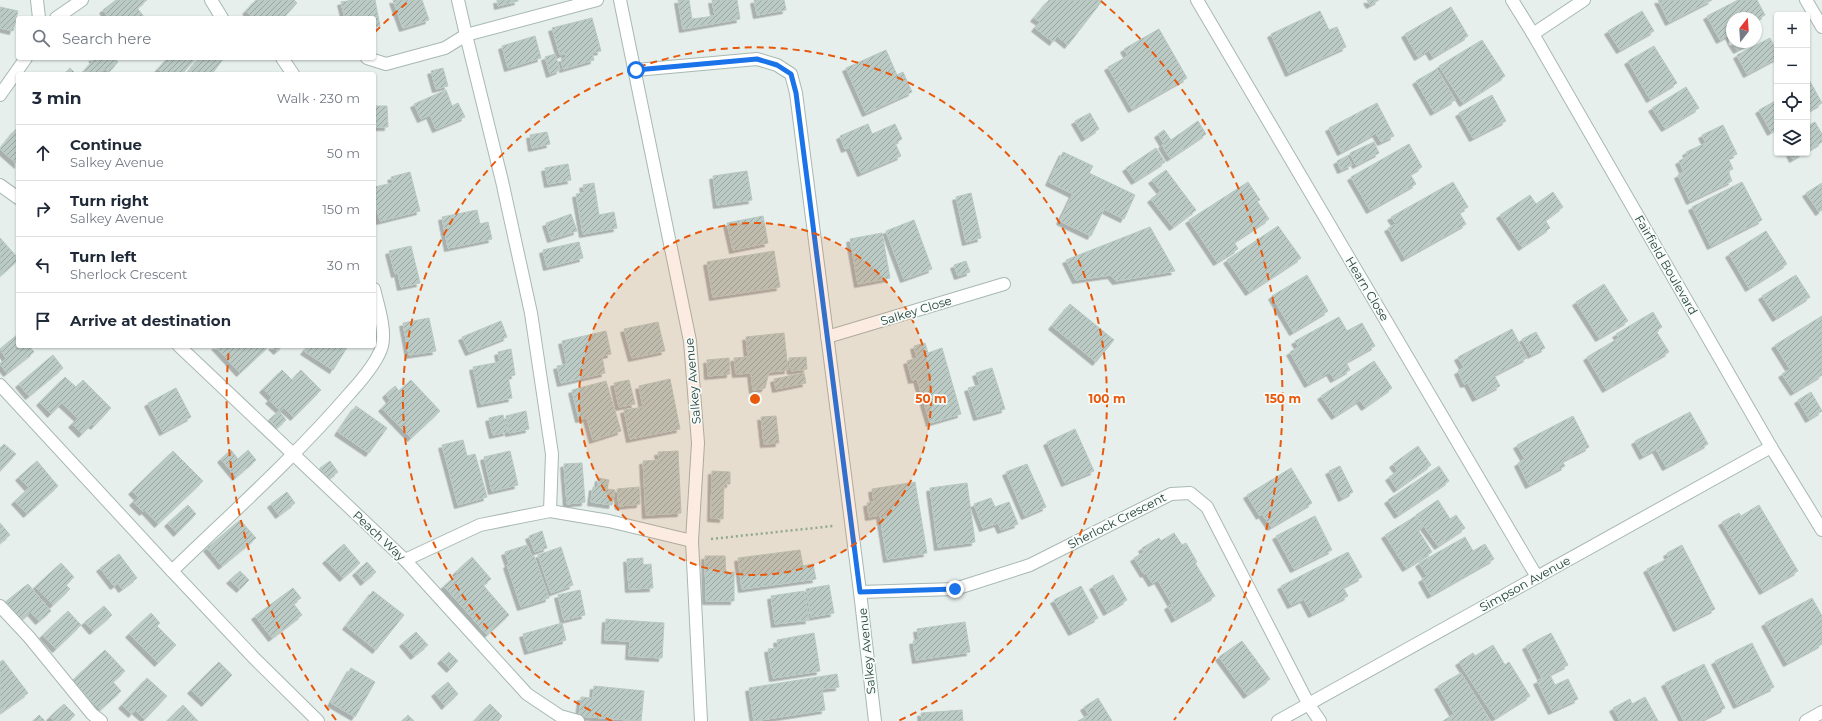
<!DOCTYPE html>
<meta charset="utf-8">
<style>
:root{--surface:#fff;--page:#f6f6f7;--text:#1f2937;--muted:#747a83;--line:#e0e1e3}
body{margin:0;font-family:Montserrat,sans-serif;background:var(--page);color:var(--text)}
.controls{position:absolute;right:12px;top:12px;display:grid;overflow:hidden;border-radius:4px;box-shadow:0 1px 3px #0004}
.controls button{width:36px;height:36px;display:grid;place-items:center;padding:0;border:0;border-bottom:1px solid var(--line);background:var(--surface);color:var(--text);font:20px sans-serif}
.compass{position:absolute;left:1726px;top:12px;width:36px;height:36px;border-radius:50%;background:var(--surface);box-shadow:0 1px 3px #0004;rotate:17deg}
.stop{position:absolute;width:12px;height:12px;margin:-9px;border:3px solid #1a73e8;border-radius:50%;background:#fff}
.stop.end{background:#1a73e8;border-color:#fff;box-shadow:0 1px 4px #0008}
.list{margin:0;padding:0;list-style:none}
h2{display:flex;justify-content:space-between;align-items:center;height:52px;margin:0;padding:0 16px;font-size:17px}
h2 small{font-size:13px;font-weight:400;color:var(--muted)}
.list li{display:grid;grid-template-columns:26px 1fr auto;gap:12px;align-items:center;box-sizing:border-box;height:56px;padding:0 16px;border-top:1px solid var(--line)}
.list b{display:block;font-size:15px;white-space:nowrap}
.list p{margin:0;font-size:13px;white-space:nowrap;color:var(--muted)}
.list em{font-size:13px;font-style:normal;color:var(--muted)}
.icon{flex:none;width:22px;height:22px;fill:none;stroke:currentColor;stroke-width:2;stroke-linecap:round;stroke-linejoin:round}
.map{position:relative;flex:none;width:1822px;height:721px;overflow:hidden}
.search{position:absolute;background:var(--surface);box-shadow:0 1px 3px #0004;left:16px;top:16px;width:360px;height:44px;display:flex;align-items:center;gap:10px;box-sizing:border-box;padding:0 14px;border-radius:4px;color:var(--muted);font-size:15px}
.panel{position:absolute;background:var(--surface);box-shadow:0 1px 3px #0004;left:16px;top:72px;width:360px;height:276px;border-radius:4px}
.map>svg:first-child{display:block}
.building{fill:url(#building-hatch);stroke:#b8c9c2;filter:url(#shadow)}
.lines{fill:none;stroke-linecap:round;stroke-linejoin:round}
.minor-casing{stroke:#a8b8b2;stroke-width:14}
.path{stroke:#86b3a5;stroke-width:2.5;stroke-dasharray:2 3;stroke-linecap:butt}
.minor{stroke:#fff;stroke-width:12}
.route{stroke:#1a73e8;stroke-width:5}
.ring{fill:none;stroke:#e8590c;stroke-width:2;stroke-dasharray:7 5}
.labels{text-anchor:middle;stroke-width:3.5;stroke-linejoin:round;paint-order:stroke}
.street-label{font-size:12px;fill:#24423a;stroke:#f7fbf9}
.centre{fill:#e8590c;stroke:#f7fbf9;stroke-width:2}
.ring-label{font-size:12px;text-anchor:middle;font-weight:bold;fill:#e8590c;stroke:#f7fbf9;stroke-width:3.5;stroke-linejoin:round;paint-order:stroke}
</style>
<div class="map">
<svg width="1822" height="721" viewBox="0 0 1822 721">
<defs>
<pattern id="building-hatch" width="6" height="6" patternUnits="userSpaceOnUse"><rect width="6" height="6" fill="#bbcac4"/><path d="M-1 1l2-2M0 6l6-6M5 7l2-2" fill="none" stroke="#98a6a0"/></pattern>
<filter id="shadow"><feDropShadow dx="-3.5" dy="3.5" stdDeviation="0" flood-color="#0004"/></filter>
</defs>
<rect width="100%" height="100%" fill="#e6efeb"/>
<g class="building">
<polygon points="116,0 147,0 137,8 145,18 109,18 103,10"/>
<polygon points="256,0 294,0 297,3 283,18 254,18 246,11"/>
<polygon points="354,0 375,0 380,26 374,27 374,18 365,18 364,15 345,18 341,2"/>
<polygon points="393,0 422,0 429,20 403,28"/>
<polygon points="497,0 518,0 518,1 498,6"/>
<polygon points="678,0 689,0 692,19 715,16 712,0 737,0 740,19 683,29"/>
<polygon points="754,0 784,0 786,10 757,15"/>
<polygon points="1049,0 1101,0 1102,1 1068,45 1057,36 1053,42 1035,28 1040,22 1034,18"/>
<polygon points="1367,0 1379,0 1370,5"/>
<polygon points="1658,0 1712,0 1669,22"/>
<polygon points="1738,0 1757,0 1765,15 1756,20 1756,18 1732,18 1732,42 1729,35 1720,40 1707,16"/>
<polygon points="0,7 18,11 13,31 0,28"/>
<polygon points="1451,7 1468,36 1433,57 1429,50 1418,57 1405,34"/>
<polygon points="1320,11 1329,30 1337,27 1346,47 1289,73 1271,34"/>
<polygon points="1642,11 1654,31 1620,50 1608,31"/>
<polygon points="592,18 601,51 592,53 594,60 563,69 561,59 566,58 565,53 560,55 552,28"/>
<polygon points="1159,29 1187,78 1132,109 1108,67 1128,56 1124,49"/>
<polygon points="535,36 541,58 508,68 502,46"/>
<polygon points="1770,38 1777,52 1777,58 1747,74 1737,55"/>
<polygon points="1482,40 1505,76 1463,103 1439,66"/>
<polygon points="1732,42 1752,42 1737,50"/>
<polygon points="1654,46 1677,83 1650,99 1628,61"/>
<polygon points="886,50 897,75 903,72 912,92 866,113 846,68"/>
<polygon points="555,54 560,70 550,74 545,57"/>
<polygon points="92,58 115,58 118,62 109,72 105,69 99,74 88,74 84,71 94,60"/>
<polygon points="168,58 196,58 182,74 164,74 158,69"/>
<polygon points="199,58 222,58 223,59 212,74 187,74"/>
<polygon points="70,68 76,74 64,74"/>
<polygon points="443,68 448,86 436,89 431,71"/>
<polygon points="1437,69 1455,100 1434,112 1416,81"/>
<polygon points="1807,76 1822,103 1807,112"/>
<polygon points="1686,87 1699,108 1665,128 1652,108"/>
<polygon points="446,90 452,106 458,103 465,117 436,129 430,115 421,119 414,104"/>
<polygon points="1492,95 1506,121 1473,138 1459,113"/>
<polygon points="1777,100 1777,128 1771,132 1759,110"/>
<polygon points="1377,103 1394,136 1381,142 1376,133 1341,152 1329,128"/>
<polygon points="374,106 387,106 388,127 375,127"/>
<polygon points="1090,113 1099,129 1085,138 1075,121"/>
<polygon points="1198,121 1206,134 1170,158 1162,145 1164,144 1158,134 1164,130 1171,140"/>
<polygon points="1815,122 1822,134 1822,142 1807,151 1807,126"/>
<polygon points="868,124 872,134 895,124 902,139 895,143 901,156 861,173 850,147 845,149 840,136"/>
<polygon points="1723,125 1737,154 1728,158 1733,169 1728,171 1732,181 1690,201 1678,175 1684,172 1679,161 1688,156 1686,152 1706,143 1702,135"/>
<polygon points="16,129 18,131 18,165 0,149"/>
<polygon points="547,132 550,144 532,148 530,135"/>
<polygon points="1374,142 1379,153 1356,165 1350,153"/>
<polygon points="1409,144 1422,167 1410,174 1416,184 1370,210 1351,177"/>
<polygon points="1156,148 1165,162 1135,181 1126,168"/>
<polygon points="1063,152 1093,166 1089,173 1135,195 1124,219 1104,209 1091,236 1060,221 1073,194 1049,182"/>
<polygon points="1790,153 1803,153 1793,159"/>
<polygon points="1347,156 1352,165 1341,170 1337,161"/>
<polygon points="568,164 571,180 548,184 545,168"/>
<polygon points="1166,170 1196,210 1173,227 1151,199 1161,191 1152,180"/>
<polygon points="747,171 752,200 717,205 713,176"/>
<polygon points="410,172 420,211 380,221 374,196 374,187 393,183 391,177"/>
<polygon points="1248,182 1260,200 1257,201 1269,219 1234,242 1238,249 1217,262 1189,220"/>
<polygon points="1453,182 1468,207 1459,212 1466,224 1405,258 1388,228 1396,224 1391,217"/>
<polygon points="1742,182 1762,220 1711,246 1692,207"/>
<polygon points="594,183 599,215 614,212 617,228 583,234 576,194 585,193 583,185"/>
<polygon points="1822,183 1822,210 1819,212 1806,193"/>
<polygon points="1553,192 1563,207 1545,220 1550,228 1522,247 1500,215 1530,195 1536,204"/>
<polygon points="971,193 981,238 966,242 956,197"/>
<polygon points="477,210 480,224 488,222 492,239 448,248 442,217"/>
<polygon points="571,214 577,231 551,239 546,223"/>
<polygon points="763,216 768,243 733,250 727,223"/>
<polygon points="914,220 932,269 904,279 886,231"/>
<polygon points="1278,226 1301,258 1249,292 1227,260"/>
<polygon points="1150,227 1175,271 1116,281 1111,275 1076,280 1066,260"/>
<polygon points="1766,231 1787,264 1749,288 1729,254"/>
<polygon points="882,233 890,278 858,284 850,239"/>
<polygon points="0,238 18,258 18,260 0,276"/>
<polygon points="579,242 583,258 547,267 543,250"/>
<polygon points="411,246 420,283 401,287 398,273 395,274 389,251"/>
<polygon points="774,251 780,287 713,297 707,262"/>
<polygon points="966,261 970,272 958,276 954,265"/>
<polygon points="1307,275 1328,311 1293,332 1272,296"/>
<polygon points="1796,275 1810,297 1776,318 1762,296"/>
<polygon points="1604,284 1628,321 1599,338 1576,302"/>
<polygon points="1070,304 1114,340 1096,362 1052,326"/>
<polygon points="1653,312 1662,327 1656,331 1669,352 1606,389 1587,357 1619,338 1616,334"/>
<polygon points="1822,316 1822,375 1794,392 1782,374 1790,369 1775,345"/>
<polygon points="1339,317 1347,331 1362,323 1375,346 1346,362 1350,370 1334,379 1330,372 1308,384 1290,352 1299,347 1295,341"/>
<polygon points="429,318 436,351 409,355 403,323"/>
<polygon points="501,321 507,337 469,352 462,337"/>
<polygon points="658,322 665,351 632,358 624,329"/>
<polygon points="1512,329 1527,358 1494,375 1500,386 1476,398 1468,383 1464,384 1458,371 1464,368 1458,357"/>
<polygon points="606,331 611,354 602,356 605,373 561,383 557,366 567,364 562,341"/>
<polygon points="1536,332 1545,348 1531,355 1522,339"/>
<polygon points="784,333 788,370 769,372 765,388 753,390 751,373 736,374 734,358 748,357 746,337"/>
<polygon points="18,334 18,346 29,346 34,352 7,373 0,364 6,358 0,349"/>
<polygon points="925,343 928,353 942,348 961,414 930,423 917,379 912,380 907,361 917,358 914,346"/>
<polygon points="215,346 269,346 240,373"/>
<polygon points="272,346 283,346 277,351"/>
<polygon points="308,346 348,346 333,370 304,351"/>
<polygon points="511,349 515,375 508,376 512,398 481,404 473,367 500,362 498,352"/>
<polygon points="53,355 63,368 29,396 19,384"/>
<polygon points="806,357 807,369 791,371 789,358"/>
<polygon points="729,358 730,374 708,376 707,360"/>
<polygon points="1374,361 1392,388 1365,407 1360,400 1335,416 1321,396"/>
<polygon points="992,368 1005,409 977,417 968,388 980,385 976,373"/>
<polygon points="282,370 292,380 301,370 321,390 294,417 284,408 281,411 269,400 272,398 263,389"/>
<polygon points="804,373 806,383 776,389 774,379"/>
<polygon points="65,377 76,387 83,380 111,408 94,426 92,424 82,434 72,424 78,418 62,403 51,414 40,402"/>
<polygon points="670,379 680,429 630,439 624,410 643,407 639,386"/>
<polygon points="411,380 440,411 411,438 382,408 390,400 386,394 395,386 399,391"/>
<polygon points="629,380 635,404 619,407 614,383"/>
<polygon points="606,381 621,431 593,440 587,418 579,419 572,390"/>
<polygon points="176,388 191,417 163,432 148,403"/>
<polygon points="1811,392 1822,411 1809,419 1798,400"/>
<polygon points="356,406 387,428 369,453 338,432"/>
<polygon points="279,411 286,420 277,428 269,420"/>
<polygon points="526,411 529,429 509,433 506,416"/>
<polygon points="1690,412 1708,444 1666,467 1656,449 1643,456 1635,441"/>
<polygon points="503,415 507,432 493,435 489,418"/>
<polygon points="776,416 779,443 764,444 761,417"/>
<polygon points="1573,416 1589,447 1562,461 1565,466 1529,485 1518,463 1525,459 1517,445"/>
<polygon points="1075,429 1094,471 1065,483 1047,442"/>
<polygon points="463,440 467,456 475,454 487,497 458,505 442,445"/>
<polygon points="4,444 16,454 0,471 0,448"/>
<polygon points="1418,446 1431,465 1397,489 1389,477 1398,471 1393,464"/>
<polygon points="231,450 238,459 248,450 256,460 236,477 221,459"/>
<polygon points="173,451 203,481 158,524 145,510 143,512 133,502 138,497 132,491"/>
<polygon points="510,451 518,485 492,491 484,457"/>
<polygon points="678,451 681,513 646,515 643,461 659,460 658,452"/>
<polygon points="37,461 58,486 27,514 15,501 29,488 19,477"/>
<polygon points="330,461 338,472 328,479 320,468"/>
<polygon points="582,463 585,502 567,504 564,464"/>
<polygon points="1027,464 1046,507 1025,516 1006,472"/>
<polygon points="1340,466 1353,492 1342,498 1329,471"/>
<polygon points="1439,466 1449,481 1398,515 1388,500"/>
<polygon points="1291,468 1312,503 1271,527 1262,514 1260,516 1247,495"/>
<polygon points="712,471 730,472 730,484 724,484 723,519 711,518"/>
<polygon points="599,478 609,480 607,489 615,490 612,505 591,502 593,487 597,488"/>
<polygon points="915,482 927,553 887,559 880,515 869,517 867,503 874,502 872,489"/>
<polygon points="967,483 975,542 938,547 930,488"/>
<polygon points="639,487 640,504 619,506 617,489"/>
<polygon points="287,492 295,503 279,515 271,504"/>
<polygon points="991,498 995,507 1009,502 1018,524 1001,530 998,523 983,528 974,504"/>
<polygon points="1438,500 1450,519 1456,515 1465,528 1438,546 1416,515"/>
<polygon points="188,505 196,514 177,533 168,523"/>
<polygon points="1759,505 1798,571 1763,591 1722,522 1739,513 1741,516"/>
<polygon points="1315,516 1332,550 1294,569 1276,536"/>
<polygon points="1416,516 1423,527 1418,530 1432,552 1406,568 1385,535"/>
<polygon points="240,520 256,538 222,566 207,548"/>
<polygon points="0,523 10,535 0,543"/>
<polygon points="542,531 547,548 535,552 529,536"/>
<polygon points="1174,533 1182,545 1186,543 1197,562 1195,563 1215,596 1175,619 1168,606 1172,604 1158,580 1152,583 1146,573 1144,574 1134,558 1144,552 1142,548 1159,538 1161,541"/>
<polygon points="1465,537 1473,551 1485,544 1494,559 1431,595 1422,579 1427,576 1419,563"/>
<polygon points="344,544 360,563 343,578 326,560"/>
<polygon points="527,545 532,556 534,556 549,598 521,607 507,565 509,564 505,552"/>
<polygon points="1682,545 1715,609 1677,628 1647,569 1669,558 1667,553"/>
<polygon points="561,547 573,585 551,593 538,555"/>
<polygon points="800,550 803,566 813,564 816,579 742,589 738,558"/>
<polygon points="1348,552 1362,577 1343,587 1348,596 1312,614 1304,599 1291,605 1281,586"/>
<polygon points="119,554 137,578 122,589 118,583 114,586 100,568"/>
<polygon points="705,556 725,556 726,573 734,572 734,601 706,601"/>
<polygon points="472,557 491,579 483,585 509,615 487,635 444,586 458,574 456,572"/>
<polygon points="643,558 643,565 651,564 653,588 629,589 627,559"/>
<polygon points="367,562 376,572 364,582 356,572"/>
<polygon points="61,563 74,577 66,585 70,589 53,605 35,587"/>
<polygon points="240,571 249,580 240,589 230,580"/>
<polygon points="1113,575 1127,600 1107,612 1093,586"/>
<polygon points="28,584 51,611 39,621 31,612 19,622 4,603"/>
<polygon points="829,585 834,613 811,617 806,589"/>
<polygon points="1081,586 1098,618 1072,632 1054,600"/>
<polygon points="293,588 301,598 293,603 302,615 272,638 255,616"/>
<polygon points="580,590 585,615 564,620 558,595"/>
<polygon points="373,591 404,615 376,650 346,626"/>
<polygon points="804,591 809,620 775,624 771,596"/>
<polygon points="1812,598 1822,616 1822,644 1787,663 1765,623"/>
<polygon points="104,606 112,615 93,631 85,622"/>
<polygon points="68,611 81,625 56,649 43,635"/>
<polygon points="151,613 160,623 157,626 176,645 158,663 129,634"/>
<polygon points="606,619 664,623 662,658 629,656 630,641 605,640"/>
<polygon points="965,622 970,652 916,660 913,641 919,640 917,629"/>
<polygon points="562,623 566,640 528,651 523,634"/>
<polygon points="416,632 428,645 414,656 403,643"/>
<polygon points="814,633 820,671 773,678 768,649 778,648 777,640"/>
<polygon points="1551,633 1568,665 1542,678 1526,646"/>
<polygon points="1242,641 1270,679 1247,695 1219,657"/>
<polygon points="1752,643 1774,687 1737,705 1715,661"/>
<polygon points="1493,645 1505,665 1509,662 1530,696 1495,718 1459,662 1473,653 1475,656"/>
<polygon points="105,650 125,671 113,682 121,691 100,710 72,681"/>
<polygon points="449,652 458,661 450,669 441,660"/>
<polygon points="3,660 28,693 0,713 0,662"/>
<polygon points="219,662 232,675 205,703 191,690"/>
<polygon points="1704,664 1725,708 1700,721 1684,721 1665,683"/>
<polygon points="351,668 375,682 355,717 331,703"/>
<polygon points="1461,673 1490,721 1443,721 1454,714 1438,686"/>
<polygon points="837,674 839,687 822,689 825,710 754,721 749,688"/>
<polygon points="1550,675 1555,685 1568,679 1578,699 1552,711 1537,681"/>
<polygon points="147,678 167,696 145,719 135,710 132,714 122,705"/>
<polygon points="448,682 458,694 445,706 435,693"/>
<polygon points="594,686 644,691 641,721 579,716 581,697 593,698"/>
<polygon points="1645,697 1658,721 1620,721 1613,708 1630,699 1632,704"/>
<polygon points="1098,698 1112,721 1078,721 1089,715 1084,707"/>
<polygon points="64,704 75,715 69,721 54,721 50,717"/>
<polygon points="490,704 502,716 498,721 474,721"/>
<polygon points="183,705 198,721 167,721"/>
<polygon points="962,710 963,721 922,721 921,713"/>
<polygon points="39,715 45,721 33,721"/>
<polygon points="408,715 414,721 402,721"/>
</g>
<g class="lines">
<defs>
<g id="minor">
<polyline points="37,0 39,18"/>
<polyline points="211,0 222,18"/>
<polyline points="458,0 466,35 597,0"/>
<polyline points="620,0 690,341 698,443 692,541 701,721"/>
<polyline points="1197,0 1537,577"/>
<polyline points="1512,0 1533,34 1771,447 1822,530"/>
<polyline points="1806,0 1822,27"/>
<polyline points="56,18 82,0"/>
<polyline points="1533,34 1584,0"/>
<polyline points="282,58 293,74"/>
<polyline points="367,58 386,64 445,48 466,35 502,181 531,313 552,454 550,511"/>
<polyline points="636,70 757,59 777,65 791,74 796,93 860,592 875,721"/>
<polyline points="0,95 26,58"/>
<polyline points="0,185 18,198"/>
<polyline points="827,337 1004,284"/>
<polyline points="179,346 405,560 527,694 560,716 578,721"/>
<polyline points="0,385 172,571 254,658 318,721"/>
<polyline points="405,560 480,525 550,511 609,521 692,541"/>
<path d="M172,571C232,513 295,457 350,393C360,382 378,361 382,346C386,330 378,305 374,289"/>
<polyline points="860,592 955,589 1030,565 1171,494 1190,493 1207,507 1309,705 1320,721"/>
<polyline points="0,606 29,637 92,714 101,721"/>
<polyline points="1278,721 1771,447"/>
<polyline points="1806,721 1822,712"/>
</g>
</defs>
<use href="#minor" class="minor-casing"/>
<polyline class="path" points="711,539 833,526"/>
<use href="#minor" class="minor"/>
</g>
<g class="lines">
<polyline class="route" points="636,70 757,59 777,65 791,74 796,93 860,592 955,589"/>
</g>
<circle cx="755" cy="399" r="176" fill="#e8590c" fill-opacity=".12"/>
<g class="ring">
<circle cx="755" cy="399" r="176"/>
<path d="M612 721A352 352 0 1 1 898 721"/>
<path d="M336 720A528 528 0 0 1 229 348M375 32A528 528 0 0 1 409 1M1101 1A528 528 0 0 1 1174 720"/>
</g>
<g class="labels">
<g class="street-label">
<text transform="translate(1666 265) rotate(60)" y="4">Fairfield Boulevard</text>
<text transform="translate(1367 289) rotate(59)" y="4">Hearn Close</text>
<text transform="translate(916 311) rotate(-17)" y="4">Salkey Close</text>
<text transform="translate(693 381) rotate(-95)" y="4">Salkey Avenue</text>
<text transform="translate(1117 521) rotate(-27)" y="4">Sherlock Crescent</text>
<text transform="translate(379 536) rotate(43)" y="4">Peach Way</text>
<text transform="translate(1525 584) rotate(-29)" y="4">Simpson Avenue</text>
<text transform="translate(867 651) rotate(-96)" y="4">Salkey Avenue</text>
</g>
</g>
<circle cx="755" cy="399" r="6" class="centre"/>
<g class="ring-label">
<text x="931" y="403">50 m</text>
<text x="1107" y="403">100 m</text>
<text x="1283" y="403">150 m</text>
</g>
</svg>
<div class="controls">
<button>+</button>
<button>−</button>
<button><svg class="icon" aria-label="locate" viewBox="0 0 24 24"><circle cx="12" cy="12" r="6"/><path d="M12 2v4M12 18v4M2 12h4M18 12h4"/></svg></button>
<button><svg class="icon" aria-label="layers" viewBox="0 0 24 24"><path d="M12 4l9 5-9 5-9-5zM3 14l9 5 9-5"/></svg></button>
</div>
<svg class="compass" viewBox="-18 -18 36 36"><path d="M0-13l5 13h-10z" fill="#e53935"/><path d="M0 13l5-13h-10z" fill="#747a83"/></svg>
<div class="stop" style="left:636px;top:70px"></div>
<div class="stop end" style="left:955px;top:589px"></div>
<div class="search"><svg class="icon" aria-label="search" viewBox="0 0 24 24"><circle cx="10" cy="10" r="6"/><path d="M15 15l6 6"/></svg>Search here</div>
<section class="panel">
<h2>3 min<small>Walk · 230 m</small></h2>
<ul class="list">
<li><svg class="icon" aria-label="ahead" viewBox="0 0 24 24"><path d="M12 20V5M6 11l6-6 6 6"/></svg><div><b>Continue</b><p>Salkey Avenue</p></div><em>50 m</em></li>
<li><svg class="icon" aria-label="right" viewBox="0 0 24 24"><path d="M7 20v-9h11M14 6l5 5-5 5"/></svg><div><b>Turn right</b><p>Salkey Avenue</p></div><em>150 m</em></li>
<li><svg class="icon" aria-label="left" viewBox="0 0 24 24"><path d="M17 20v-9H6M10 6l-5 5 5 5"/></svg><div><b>Turn left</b><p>Sherlock Crescent</p></div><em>30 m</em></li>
<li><svg class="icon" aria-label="arrive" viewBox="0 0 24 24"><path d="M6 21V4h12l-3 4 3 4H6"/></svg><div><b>Arrive at destination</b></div></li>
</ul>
</section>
</div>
